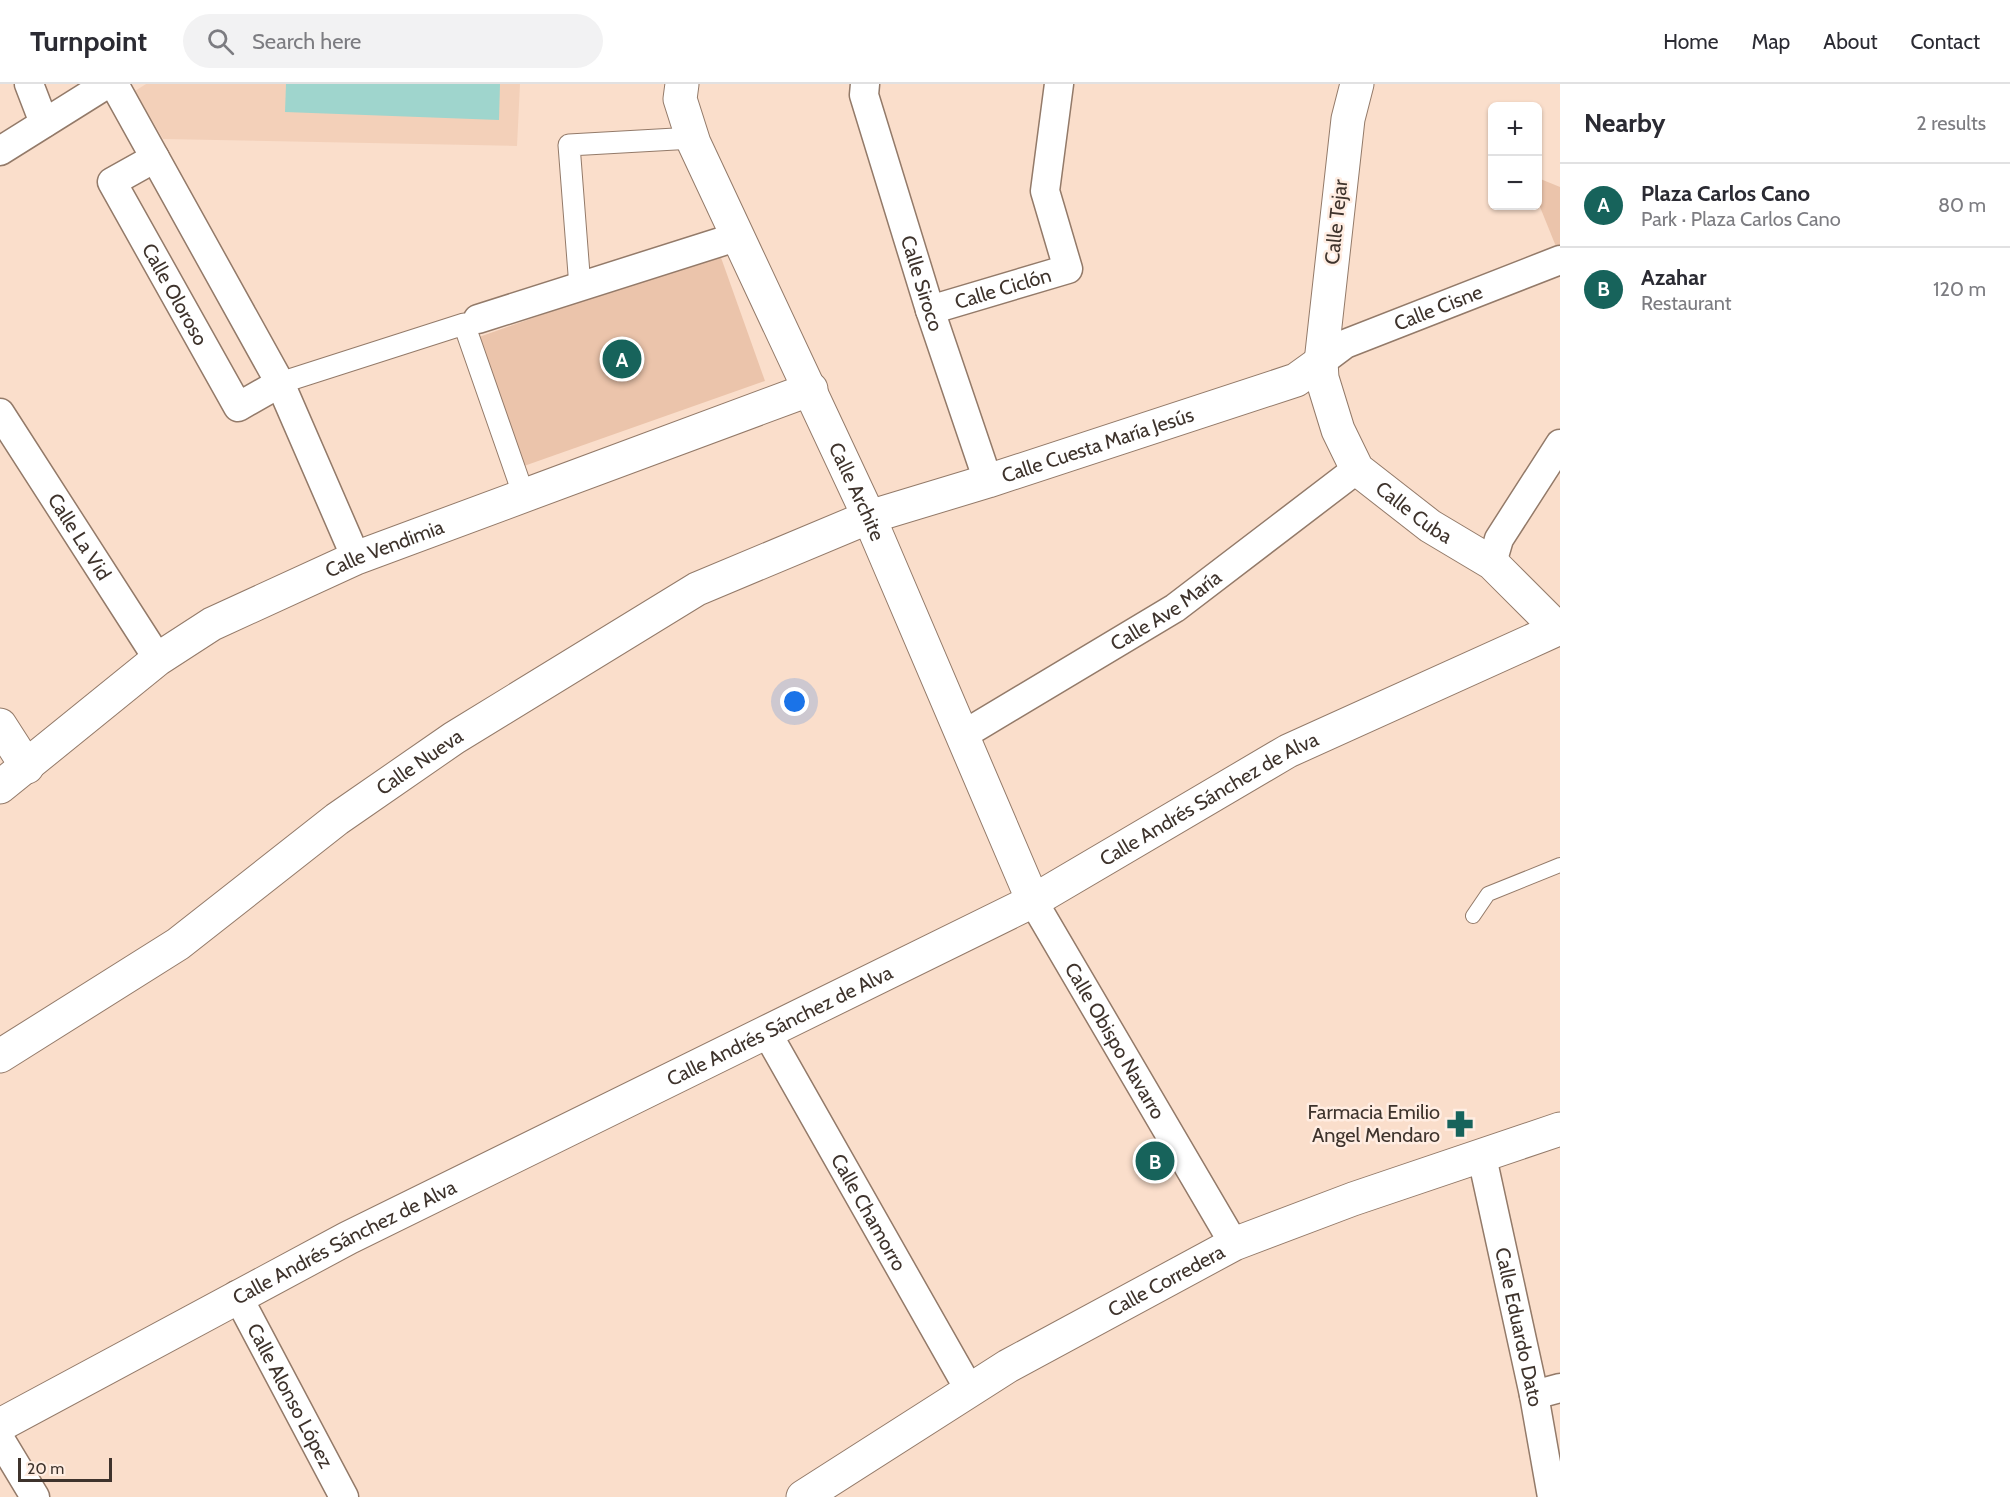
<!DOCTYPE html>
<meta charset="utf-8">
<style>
:root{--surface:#fff;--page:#f2f2f3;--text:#2b2b33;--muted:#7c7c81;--line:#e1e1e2;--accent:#17635b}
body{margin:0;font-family:Cabin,sans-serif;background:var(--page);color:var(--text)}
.controls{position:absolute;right:18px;top:18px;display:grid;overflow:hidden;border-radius:9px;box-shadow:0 2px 4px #0004}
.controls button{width:54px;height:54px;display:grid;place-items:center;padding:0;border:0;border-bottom:2px solid var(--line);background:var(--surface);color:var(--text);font:30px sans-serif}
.scale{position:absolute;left:18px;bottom:15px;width:94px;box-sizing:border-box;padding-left:6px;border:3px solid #3e332c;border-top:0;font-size:16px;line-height:21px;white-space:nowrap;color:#3e332c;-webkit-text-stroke:4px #ffede2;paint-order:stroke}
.you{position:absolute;left:795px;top:618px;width:21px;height:21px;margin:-15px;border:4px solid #fff;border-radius:50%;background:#1a73e8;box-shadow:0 0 0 9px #1a73e833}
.badge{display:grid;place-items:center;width:39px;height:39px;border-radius:50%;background:var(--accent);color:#fff;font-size:20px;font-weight:700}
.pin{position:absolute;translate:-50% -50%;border:3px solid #fff;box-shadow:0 2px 6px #0006}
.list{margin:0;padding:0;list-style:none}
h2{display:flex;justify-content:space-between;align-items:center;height:78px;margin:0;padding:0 24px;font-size:26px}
h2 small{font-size:20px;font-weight:400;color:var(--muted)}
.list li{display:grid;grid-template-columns:39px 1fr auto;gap:18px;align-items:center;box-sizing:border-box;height:84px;padding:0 24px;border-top:2px solid var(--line)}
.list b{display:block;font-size:22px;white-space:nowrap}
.list p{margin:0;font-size:20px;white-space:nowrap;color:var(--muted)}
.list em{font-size:20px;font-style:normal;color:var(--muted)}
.icon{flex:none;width:33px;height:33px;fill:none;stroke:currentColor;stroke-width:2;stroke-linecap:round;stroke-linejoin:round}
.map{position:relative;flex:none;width:1560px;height:1413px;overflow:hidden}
header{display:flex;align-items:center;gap:36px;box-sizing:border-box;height:84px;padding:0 30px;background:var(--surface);border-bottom:2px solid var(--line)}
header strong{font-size:28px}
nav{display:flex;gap:33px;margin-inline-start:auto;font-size:21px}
.search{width:420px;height:54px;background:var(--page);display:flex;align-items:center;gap:15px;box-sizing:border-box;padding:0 21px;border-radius:33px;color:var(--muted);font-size:22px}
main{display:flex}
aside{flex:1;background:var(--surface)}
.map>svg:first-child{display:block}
.built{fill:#f3d0b9}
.green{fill:#ebc4ab}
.building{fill:#9fd5cd}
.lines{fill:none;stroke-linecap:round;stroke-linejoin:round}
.service-casing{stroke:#937a69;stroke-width:16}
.pedestrian-casing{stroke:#937a69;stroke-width:23}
.minor-casing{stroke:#937a69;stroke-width:31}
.tertiary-casing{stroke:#937a69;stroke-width:35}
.service{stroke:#fff;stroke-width:14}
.pedestrian{stroke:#fff;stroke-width:21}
.minor{stroke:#fff;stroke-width:28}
.tertiary{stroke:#fff;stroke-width:33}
.labels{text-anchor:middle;stroke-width:5;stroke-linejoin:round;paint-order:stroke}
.street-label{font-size:20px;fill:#3e332c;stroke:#ffede2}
.poi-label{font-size:20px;fill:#3e332c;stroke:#ffede2;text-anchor:end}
</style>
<header>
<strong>Turnpoint</strong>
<div class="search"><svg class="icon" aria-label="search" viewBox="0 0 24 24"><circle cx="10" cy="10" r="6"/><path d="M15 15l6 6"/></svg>Search here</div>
<nav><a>Home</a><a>Map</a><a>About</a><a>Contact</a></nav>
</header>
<main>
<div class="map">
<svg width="1560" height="1413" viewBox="0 0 1560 1413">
<rect width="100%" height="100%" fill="#fadecb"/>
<polygon class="built" points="146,0 520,0 517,62 163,55 135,7"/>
<g class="green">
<polygon points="1538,94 1560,103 1560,163 1557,165 1538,118"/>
<polygon points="719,168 765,297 524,382 479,253"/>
</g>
<polygon class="building" points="286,0 500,0 499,36 285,28"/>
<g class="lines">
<defs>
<polyline id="service" points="1473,832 1488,810 1560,781"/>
<g id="pedestrian">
<polyline points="580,203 569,61 693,54"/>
<polyline points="280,299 464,240 524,412"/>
</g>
<g id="minor">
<polyline points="29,0 44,39"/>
<polyline points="114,0 280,299 356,474"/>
<path id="s1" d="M865,0L864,11L930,226L988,397"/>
<polyline points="0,67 107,0"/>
<path id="s2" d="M155,74L112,98L238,323L280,299"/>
<path id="s3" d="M930,226L1068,185L1045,107L1059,0"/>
<polyline points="478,235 736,153"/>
<path id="s4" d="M1321,278L1345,260L1560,176"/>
<path id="s5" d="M0,329L158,575"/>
<polyline points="1492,479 1499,455 1560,360"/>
<path id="s6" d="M963,651L1175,524L1357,385"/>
<path id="s7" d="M1033,817L1234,1160"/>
<path id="s8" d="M767,949L969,1305"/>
<path id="s9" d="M1482,1073L1534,1311L1552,1413"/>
<path id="s10" d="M237,1211L344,1413"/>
<polyline points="1534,1311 1560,1304"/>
<polyline points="0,1355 35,1413"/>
</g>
<g id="tertiary">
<path id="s11" d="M682,0L680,15L694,59L869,433L1033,817"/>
<path id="s12" d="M1357,0L1348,35L1321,278L1322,294L1338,346L1357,385L1430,442L1492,479L1558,545"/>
<polyline points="0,641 27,683"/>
<path id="s13" d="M0,703L158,575L212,540L356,474L811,305"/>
<path id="s14" d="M0,972L178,860L337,735L454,654L697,505L869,433L988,397L1296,296L1321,278"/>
<path id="s15" d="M0,1341L348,1154L1033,817L1288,667L1560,544"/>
<path id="s16" d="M803,1413L1008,1282L1234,1160L1353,1115L1560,1045"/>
</g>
</defs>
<use href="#service" class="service-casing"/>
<use href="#pedestrian" class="pedestrian-casing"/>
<use href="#minor" class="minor-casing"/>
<use href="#tertiary" class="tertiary-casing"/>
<use href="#service" class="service"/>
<use href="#pedestrian" class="pedestrian"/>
<use href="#minor" class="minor"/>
<use href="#tertiary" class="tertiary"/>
</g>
<defs>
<symbol id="pharmacy-bare" viewBox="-9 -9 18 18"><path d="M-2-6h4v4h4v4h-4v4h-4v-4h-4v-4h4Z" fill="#17635b" stroke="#ffede2" stroke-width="2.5" paint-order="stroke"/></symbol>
</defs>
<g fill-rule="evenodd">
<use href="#pharmacy-bare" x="1441" y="1021" width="38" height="38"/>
</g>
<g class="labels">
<g class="street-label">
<text transform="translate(1336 138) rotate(-84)" y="7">Calle Tejar</text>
<text dy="7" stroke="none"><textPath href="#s1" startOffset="208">Calle Siroco</textPath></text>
<text dy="7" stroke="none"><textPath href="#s3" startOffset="76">Calle Ciclón</textPath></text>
<text dy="7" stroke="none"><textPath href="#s2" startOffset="178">Calle Oloroso</textPath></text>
<text dy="7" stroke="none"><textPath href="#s4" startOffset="130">Calle Cisne</textPath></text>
<text dy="7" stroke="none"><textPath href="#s14" startOffset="1266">Calle Cuesta María Jesús</textPath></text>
<text dy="7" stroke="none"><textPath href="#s11" startOffset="446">Calle Archite</textPath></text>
<text dy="7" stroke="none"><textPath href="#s12" startOffset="466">Calle Cuba</textPath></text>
<text dy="7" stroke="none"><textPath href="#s5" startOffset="147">Calle La Vid</textPath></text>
<text dy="7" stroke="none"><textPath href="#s13" startOffset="456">Calle Vendimia</textPath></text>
<text dy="7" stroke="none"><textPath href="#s6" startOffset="238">Calle Ave María</textPath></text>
<text dy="7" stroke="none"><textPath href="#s14" startOffset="513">Calle Nueva</textPath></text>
<text dy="7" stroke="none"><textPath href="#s15" startOffset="1362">Calle Andrés Sánchez de Alva</textPath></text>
<text dy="7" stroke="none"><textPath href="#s15" startOffset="876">Calle Andrés Sánchez de Alva</textPath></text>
<text dy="7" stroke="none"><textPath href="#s7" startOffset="162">Calle Obispo Navarro</textPath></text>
<text dy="7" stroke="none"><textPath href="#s8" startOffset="206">Calle Chamorro</textPath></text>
<text dy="7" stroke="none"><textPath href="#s15" startOffset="390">Calle Andrés Sánchez de Alva</textPath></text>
<text dy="7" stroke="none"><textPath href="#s16" startOffset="423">Calle Corredera</textPath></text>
<text dy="7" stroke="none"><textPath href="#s9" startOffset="174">Calle Eduardo Dato</textPath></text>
<text dy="7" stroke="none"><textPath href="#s10" startOffset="114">Calle Alonso López</textPath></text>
</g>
<g class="poi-label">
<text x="1440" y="1035">Farmacia Emilio<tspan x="1440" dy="23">Angel Mendaro</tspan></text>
</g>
</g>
</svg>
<div class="controls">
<button>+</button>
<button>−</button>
</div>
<div class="scale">20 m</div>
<div class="you"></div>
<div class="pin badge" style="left:622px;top:275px">A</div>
<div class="pin badge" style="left:1155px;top:1077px">B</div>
</div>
<aside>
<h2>Nearby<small>2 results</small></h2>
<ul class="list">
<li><span class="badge">A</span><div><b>Plaza Carlos Cano</b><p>Park · Plaza Carlos Cano</p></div><em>80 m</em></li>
<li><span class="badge">B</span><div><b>Azahar</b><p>Restaurant</p></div><em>120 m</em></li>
</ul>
</aside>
</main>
